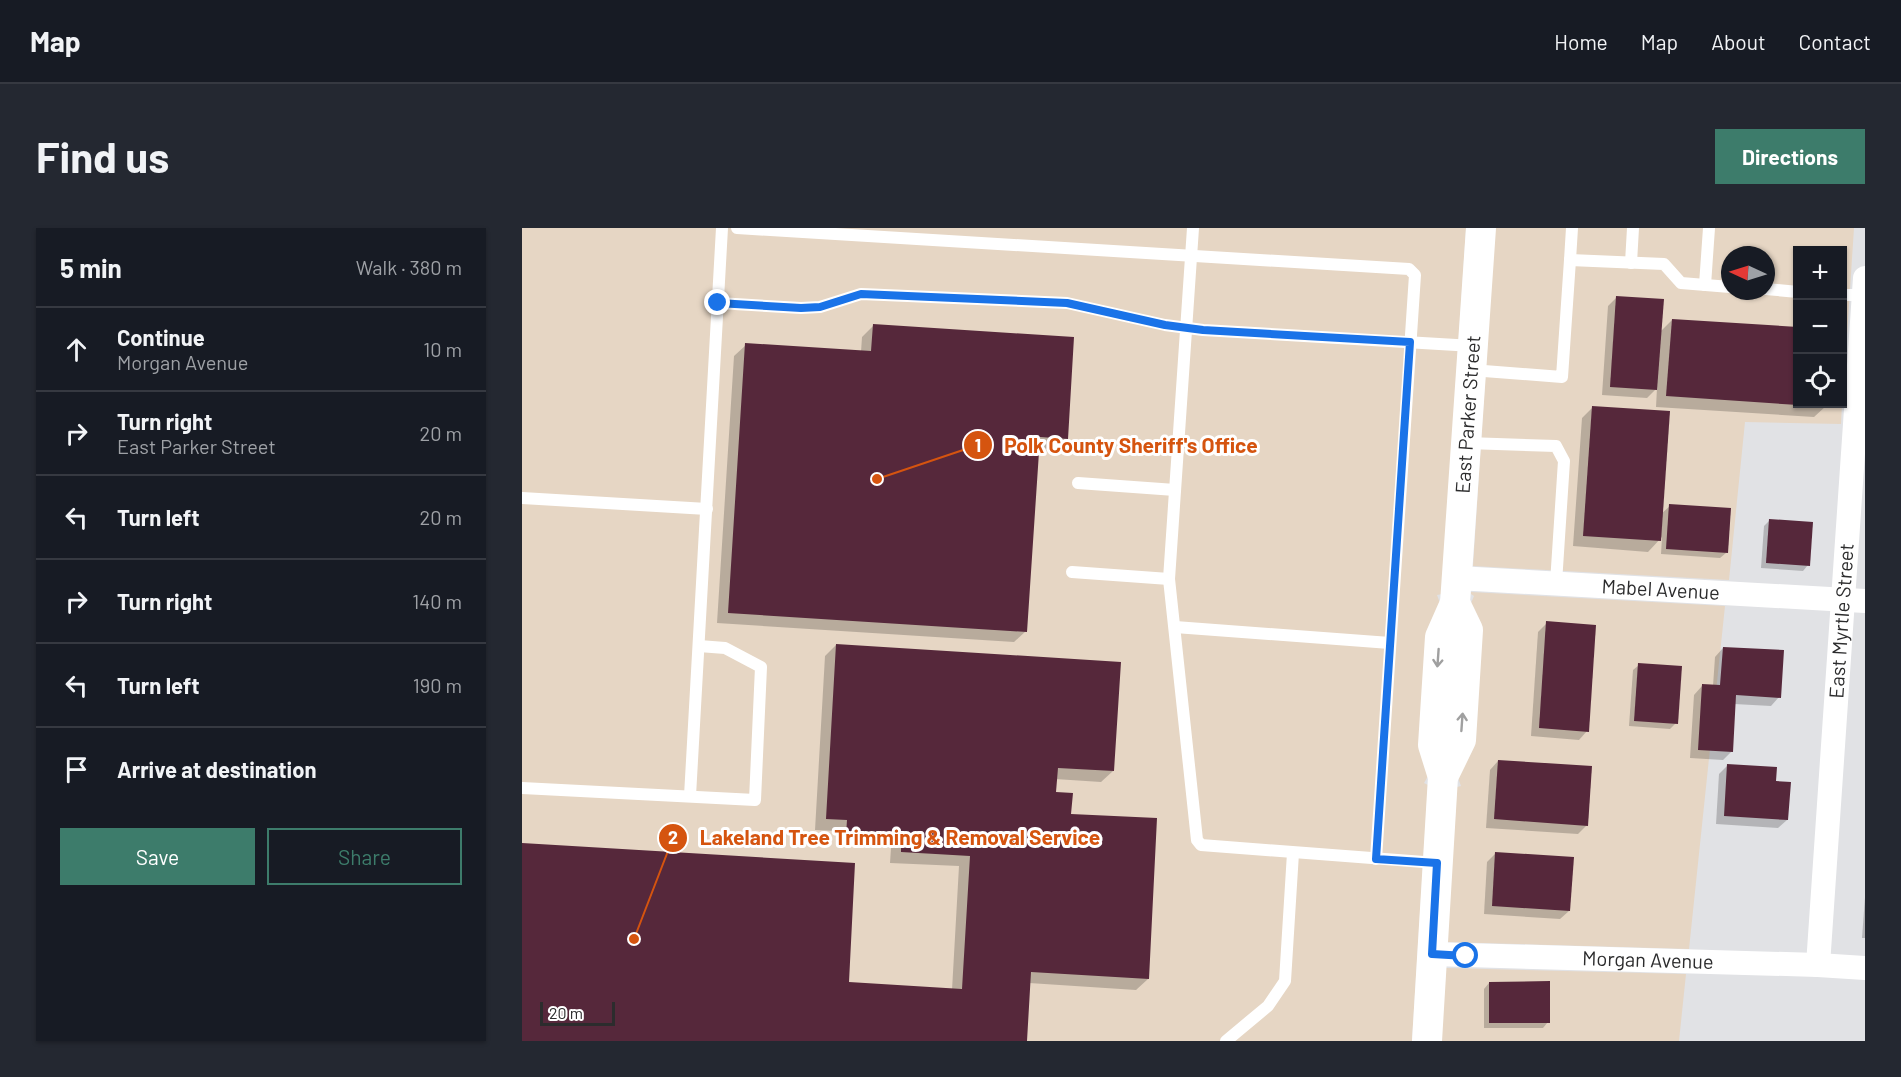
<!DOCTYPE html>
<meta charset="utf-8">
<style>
:root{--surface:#171b24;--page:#242831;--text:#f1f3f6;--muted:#9ea1a6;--line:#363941;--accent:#3d7c6b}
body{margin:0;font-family:Barlow,sans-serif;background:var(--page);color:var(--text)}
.controls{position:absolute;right:18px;top:18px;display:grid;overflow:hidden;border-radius:0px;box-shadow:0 2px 4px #0004}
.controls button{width:54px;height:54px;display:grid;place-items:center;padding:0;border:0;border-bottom:2px solid var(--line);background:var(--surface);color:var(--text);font:30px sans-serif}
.compass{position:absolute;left:1199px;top:18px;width:54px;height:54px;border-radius:50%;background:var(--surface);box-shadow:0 2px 4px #0004;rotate:274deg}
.scale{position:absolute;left:18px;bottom:15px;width:75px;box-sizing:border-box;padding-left:6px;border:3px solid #2c2c2d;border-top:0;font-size:16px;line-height:21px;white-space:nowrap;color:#2c2c2d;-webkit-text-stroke:4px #fff;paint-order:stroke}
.stop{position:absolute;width:18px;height:18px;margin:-14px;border:4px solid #1a73e8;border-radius:50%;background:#fff}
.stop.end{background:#1a73e8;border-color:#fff;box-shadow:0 2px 6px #0008}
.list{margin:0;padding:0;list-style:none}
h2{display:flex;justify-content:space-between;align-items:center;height:78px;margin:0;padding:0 24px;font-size:26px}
h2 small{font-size:20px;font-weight:400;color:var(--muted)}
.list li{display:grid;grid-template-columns:39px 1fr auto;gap:18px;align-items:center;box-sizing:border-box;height:84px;padding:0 24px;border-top:2px solid var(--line)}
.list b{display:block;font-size:22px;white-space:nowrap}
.list p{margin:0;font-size:20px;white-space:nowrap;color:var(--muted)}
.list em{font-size:20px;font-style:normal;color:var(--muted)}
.actions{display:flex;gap:12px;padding:18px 24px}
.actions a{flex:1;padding:14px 0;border:2px solid var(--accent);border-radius:0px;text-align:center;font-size:21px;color:var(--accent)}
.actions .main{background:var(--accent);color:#fff}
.icon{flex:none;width:33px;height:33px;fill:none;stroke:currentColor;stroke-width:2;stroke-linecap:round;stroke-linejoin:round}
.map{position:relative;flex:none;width:1343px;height:813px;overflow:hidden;border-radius:0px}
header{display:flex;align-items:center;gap:36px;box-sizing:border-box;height:84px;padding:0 30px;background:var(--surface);border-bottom:2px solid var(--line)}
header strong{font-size:28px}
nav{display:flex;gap:33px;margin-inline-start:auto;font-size:21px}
.intro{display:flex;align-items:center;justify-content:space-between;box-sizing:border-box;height:144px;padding:0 36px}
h1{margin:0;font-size:42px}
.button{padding:15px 27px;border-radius:0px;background:var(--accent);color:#fff;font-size:21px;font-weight:700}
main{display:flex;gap:36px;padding:0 36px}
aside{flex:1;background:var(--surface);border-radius:0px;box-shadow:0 2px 4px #0004}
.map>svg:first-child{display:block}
.commercial{fill:#e6d6c4;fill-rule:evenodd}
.shadow{fill:#0003}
.building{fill:#56283b}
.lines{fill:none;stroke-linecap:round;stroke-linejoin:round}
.service{stroke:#fff;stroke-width:12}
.minor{stroke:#fff;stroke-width:24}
.tertiary{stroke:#fff;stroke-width:30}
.oneway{stroke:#a0a0a0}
.route{stroke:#1a73e8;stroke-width:8}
.labels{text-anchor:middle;stroke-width:6;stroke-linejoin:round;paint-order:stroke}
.street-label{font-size:20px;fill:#2c2c2d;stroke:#fff}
.leader{fill:none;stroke:#d5540f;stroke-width:2}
.callout-dot{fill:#d5540f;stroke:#fff;stroke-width:2}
.mark-label{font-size:18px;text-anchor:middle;font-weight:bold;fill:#fff}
.callout-label{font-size:21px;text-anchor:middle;font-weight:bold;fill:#d5540f;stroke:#fff;stroke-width:6;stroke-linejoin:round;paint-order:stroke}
</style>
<header>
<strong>Map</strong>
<nav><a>Home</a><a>Map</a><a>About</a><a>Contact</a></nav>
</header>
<div class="intro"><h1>Find us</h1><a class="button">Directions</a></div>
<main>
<aside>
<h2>5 min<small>Walk · 380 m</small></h2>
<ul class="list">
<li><svg class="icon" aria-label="ahead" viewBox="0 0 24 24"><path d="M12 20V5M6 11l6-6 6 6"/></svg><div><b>Continue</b><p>Morgan Avenue</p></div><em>10 m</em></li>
<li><svg class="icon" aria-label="right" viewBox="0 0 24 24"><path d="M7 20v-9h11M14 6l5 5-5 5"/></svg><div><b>Turn right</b><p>East Parker Street</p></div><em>20 m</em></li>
<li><svg class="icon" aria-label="left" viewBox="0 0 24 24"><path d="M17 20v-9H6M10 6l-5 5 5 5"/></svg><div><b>Turn left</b></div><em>20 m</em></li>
<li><svg class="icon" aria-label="right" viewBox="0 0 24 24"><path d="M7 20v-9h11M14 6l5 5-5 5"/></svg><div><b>Turn right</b></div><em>140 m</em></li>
<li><svg class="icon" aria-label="left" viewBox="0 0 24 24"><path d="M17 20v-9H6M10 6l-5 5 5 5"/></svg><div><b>Turn left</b></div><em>190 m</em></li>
<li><svg class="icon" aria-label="arrive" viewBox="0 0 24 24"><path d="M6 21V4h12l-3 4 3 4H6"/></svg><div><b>Arrive at destination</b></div></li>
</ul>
<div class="actions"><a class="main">Save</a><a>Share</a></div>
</aside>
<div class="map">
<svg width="1343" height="813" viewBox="0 0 1343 813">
<rect width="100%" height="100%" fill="#e1e2e5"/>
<g class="commercial">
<polygon points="0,0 944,0 920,366 915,367 918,375 906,548 902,555 906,557 890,813 0,813"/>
<path d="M973,0H1332L1321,169L1320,22H1276V176H1320L1319,196L1223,194L1207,352L951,338ZM1208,27H1244V63H1208Z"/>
<polygon points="949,364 1203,378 1167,721 925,714 935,559 939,558 936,550 949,375 952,368 949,366"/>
<polygon points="924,740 1164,746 1157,813 919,813"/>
</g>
<g class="shadow">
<polygon points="1095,69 1138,104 1150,92 1276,176 1304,176 1304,178 1292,189 1134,179 1135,160 1125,170 1080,167 1086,78"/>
<polygon points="352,97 544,210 533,221 515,220 504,403 492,414 195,395 212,128 224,117 339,124 340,109"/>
<polygon points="1071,179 1139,286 1148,278 1204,325 1198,330 1139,326 1140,309 1126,324 1051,318 1060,190"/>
<polygon points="1248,292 1286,337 1281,343 1239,340 1242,298"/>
<polygon points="1025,395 1065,503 1057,512 1009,508 1016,404"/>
<polygon points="314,417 591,543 579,554 533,551 532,565 547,588 626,751 614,762 507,755 504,813 0,813 0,616 326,755 430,762 437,638 368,635 369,620 314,617 315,603 293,602 303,428"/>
<polygon points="1201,420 1257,469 1249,478 1212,476 1210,523 1201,532 1168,530 1172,467 1180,458 1191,458 1193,429"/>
<polygon points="1117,437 1154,495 1148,501 1107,498 1111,442"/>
<polygon points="976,533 1065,597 1056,606 964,600 968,542"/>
<polygon points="1206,537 1252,555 1265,592 1256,600 1194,596 1197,546"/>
<polygon points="974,625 1047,683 1038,691 962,686 965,634"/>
<polygon points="1343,669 1343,710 1340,710"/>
<polygon points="967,755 1026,794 1021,800 962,800 962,761"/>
</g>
<g class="building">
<polygon points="1094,68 1142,71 1135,162 1088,159"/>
<polygon points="1150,91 1276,99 1276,177 1144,168"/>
<polygon points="351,96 552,109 546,211 518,209 505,404 206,385 223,115 349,123"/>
<polygon points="1070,178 1148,183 1139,313 1061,308"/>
<polygon points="1147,276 1209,280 1206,325 1144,321"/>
<polygon points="1247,291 1291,294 1288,338 1244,335"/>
<polygon points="1024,393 1074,397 1067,504 1017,500"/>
<polygon points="314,416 599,434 592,543 536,540 534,564 551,565 549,586 635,590 627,751 509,744 505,813 0,813 0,615 333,635 327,754 440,761 448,628 379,624 379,610 324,607 325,592 304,591"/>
<polygon points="1201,419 1262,422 1259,470 1214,467 1211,524 1176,522 1180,456 1198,457"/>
<polygon points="1116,435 1160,438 1156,496 1112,493"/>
<polygon points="976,532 1070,538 1066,598 972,591"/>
<polygon points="1205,536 1255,539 1254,553 1269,554 1266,592 1202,588"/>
<polygon points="973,624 1052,629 1048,683 970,678"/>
<polygon points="1028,753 1028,795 967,795 967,754"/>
</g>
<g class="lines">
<g class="service">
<polyline points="215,0 887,41 893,47 854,631"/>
<polyline points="671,0 647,351 675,612 679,617 915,635"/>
<polyline points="1048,32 1050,0"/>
<polyline points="1109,35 1111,0"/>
<polyline points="1183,57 1187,0"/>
<polyline points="1244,61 1276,64"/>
<polyline points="1320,67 1343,67"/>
<polyline points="196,75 279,80 298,79 339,66 545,75 643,97 681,102 951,118"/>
<polyline points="949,142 1040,149 1048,32 1142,36 1159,55 1208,59"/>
<polyline points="945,215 1034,218 1042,233 1034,355"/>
<polyline points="556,255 653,262"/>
<polyline points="0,270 185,281"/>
<polyline points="550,344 647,351"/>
<polyline points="653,399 868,415"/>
<polyline points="0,560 233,572 239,439 203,420 177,418"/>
<polyline points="168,568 200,0"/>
<polyline points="704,813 746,778 763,753 771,625"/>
</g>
<g class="minor">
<path id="s1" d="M935,350L1343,373"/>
<path id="s2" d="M910,726L1296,737L1343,740"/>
<path id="s3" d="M1296,737L1343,50"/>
</g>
<g class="tertiary">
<path id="s4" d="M921,549L911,517L918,409L933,375L959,0"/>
<polyline points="905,813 921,549 939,512 946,402 933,375"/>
</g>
</g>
<defs><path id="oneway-shaft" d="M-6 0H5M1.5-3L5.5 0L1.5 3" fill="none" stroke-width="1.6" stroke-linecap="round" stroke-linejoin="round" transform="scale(1.5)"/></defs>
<g class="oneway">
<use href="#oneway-shaft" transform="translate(916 430) rotate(94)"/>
<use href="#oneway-shaft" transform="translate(940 494) rotate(-86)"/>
</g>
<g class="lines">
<polyline class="route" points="196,75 279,80 298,79 339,66 545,75 643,97 681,102 888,114 854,631 915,635 910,726 944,728"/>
</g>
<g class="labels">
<g class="street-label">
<text dy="7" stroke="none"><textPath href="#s4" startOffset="368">East Parker Street</textPath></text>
<text dy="7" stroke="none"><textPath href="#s1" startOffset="204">Mabel Avenue</textPath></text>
<text dy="7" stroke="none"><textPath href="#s3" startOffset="345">East Myrtle Street</textPath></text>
<text dy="7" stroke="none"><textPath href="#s2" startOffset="216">Morgan Avenue</textPath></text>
</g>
</g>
<path class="leader" d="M355 251L456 217M112 711L151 610"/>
<g class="callout-dot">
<circle cx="355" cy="251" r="6"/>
<circle cx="112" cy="711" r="6"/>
<circle cx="456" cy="217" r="15"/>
<circle cx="151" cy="610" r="15"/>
</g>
<g class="mark-label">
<text x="456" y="224">1</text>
<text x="151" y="616">2</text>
</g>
<g class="callout-label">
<text x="609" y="225">Polk County Sheriff's Office</text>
<text x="378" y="617">Lakeland Tree Trimming &amp; Removal Service</text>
</g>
</svg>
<div class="controls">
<button>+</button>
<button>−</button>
<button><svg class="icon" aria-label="locate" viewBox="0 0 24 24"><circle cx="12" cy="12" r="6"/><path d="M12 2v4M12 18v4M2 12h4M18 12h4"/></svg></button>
</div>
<svg class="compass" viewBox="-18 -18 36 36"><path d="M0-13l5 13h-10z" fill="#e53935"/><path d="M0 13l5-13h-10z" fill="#9ea1a6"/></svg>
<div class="scale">20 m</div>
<div class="stop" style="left:944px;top:728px"></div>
<div class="stop end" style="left:196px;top:75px"></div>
</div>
</main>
